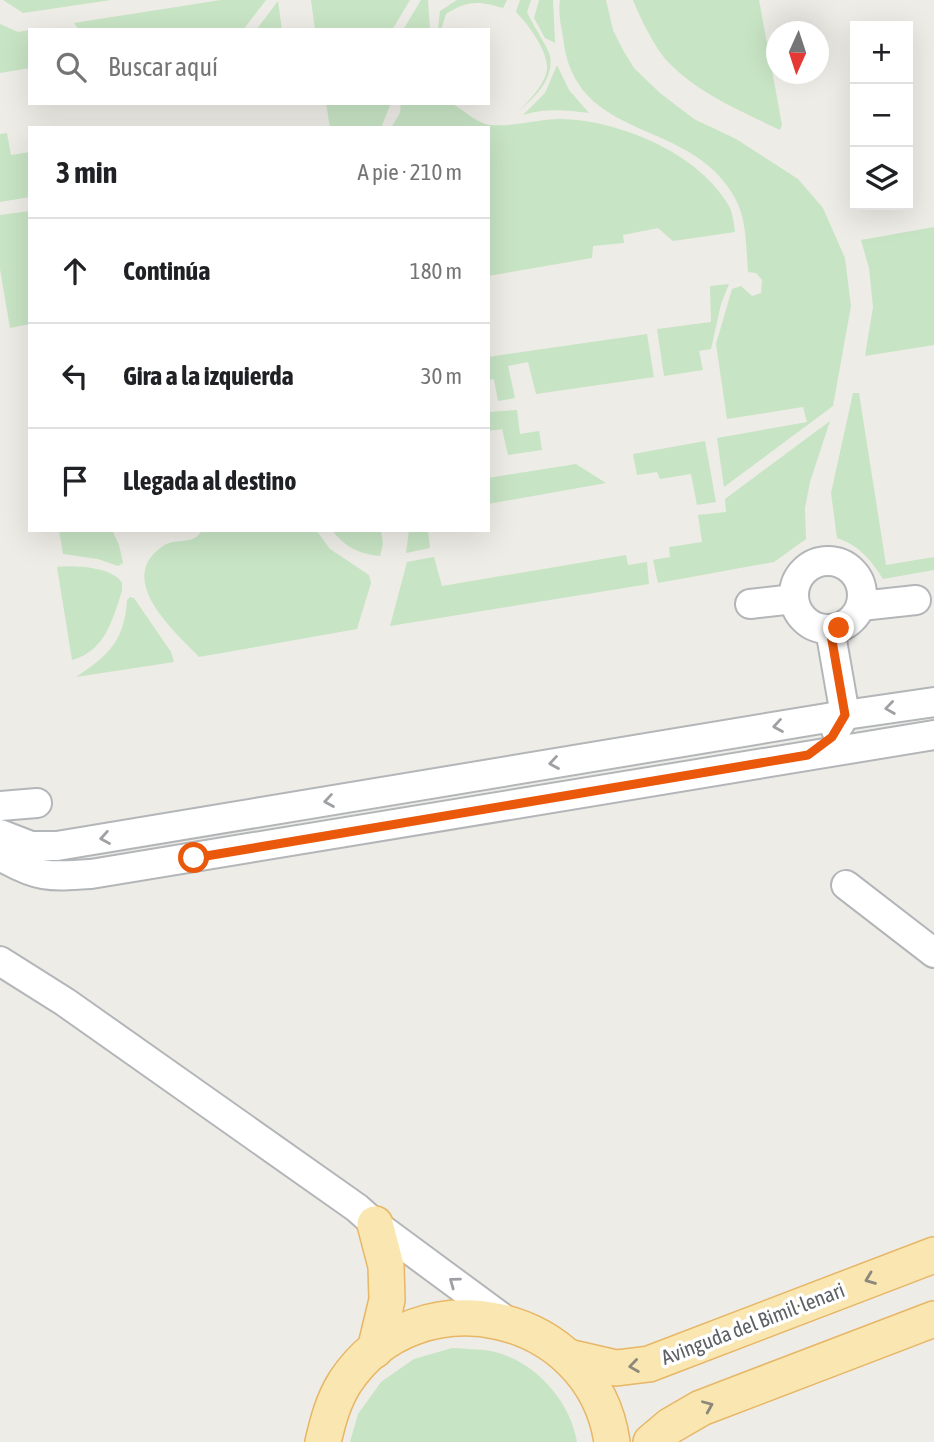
<!DOCTYPE html>
<html lang="es">
<meta charset="utf-8">
<style>
:root{--surface:#fff;--page:#f6f6f6;--text:#202124;--muted:#757577;--line:#e0e0e0}
body{margin:0;font-family:"Asap Condensed",sans-serif;background:var(--page);color:var(--text)}
.controls{position:absolute;right:21px;top:21px;display:grid;overflow:hidden;border-radius:0px;box-shadow:0 7px 28px #0002}
.controls button{width:63px;height:63px;display:grid;place-items:center;padding:0;border:0;border-bottom:2px solid var(--line);background:var(--surface);color:var(--text);font:35px sans-serif}
.compass{position:absolute;left:766px;top:21px;width:63px;height:63px;border-radius:50%;background:var(--surface);box-shadow:0 7px 28px #0002;rotate:183deg}
.stop{position:absolute;width:21px;height:21px;margin:-16px;border:5px solid #ea580c;border-radius:50%;background:#fff}
.stop.end{background:#ea580c;border-color:#fff;box-shadow:0 2px 7px #0008}
.list{margin:0;padding:0;list-style:none}
h2{display:flex;justify-content:space-between;align-items:center;height:91px;margin:0;padding:0 28px;font-size:30px}
h2 small{font-size:23px;font-weight:400;color:var(--muted)}
.list li{display:grid;grid-template-columns:46px 1fr auto;gap:21px;align-items:center;box-sizing:border-box;height:105px;padding:0 28px;border-top:2px solid var(--line)}
.list b{display:block;font-size:26px;white-space:nowrap}
.list em{font-size:23px;font-style:normal;color:var(--muted)}
.icon{flex:none;width:38px;height:38px;fill:none;stroke:currentColor;stroke-width:2;stroke-linecap:round;stroke-linejoin:round}
.map{position:relative;flex:none;width:934px;height:1442px;overflow:hidden}
.search{position:absolute;background:var(--surface);box-shadow:0 7px 28px #0002;left:28px;top:28px;width:462px;height:77px;display:flex;align-items:center;gap:18px;box-sizing:border-box;padding:0 24px;border-radius:0px;color:var(--muted);font-size:26px}
.panel{position:absolute;background:var(--surface);box-shadow:0 7px 28px #0002;left:28px;top:126px;width:462px;height:406px;border-radius:0px}
.map>svg:first-child{display:block}
.green{fill:#c7e4c4}
.lines{fill:none;stroke-linecap:round;stroke-linejoin:round}
.minor-casing{stroke:#b3b6b9;stroke-width:32}
.major-casing{stroke:#e7b666;stroke-width:38}
.minor{stroke:#fff;stroke-width:28}
.major{stroke:#f9e6b0;stroke-width:35}
.oneway{stroke:#9ea0a3}
.oneway2{stroke:#8c897c}
.route{stroke:#ea580c;stroke-width:9}
.labels{text-anchor:middle;stroke-width:7;stroke-linejoin:round;paint-order:stroke}
.street-label{font-size:21px;fill:#5d6165;stroke:#fff}
</style>
<div class="map">
<svg width="934" height="1442" viewBox="0 0 934 1442">
<rect width="100%" height="100%" fill="#eeece6"/>
<g class="green">
<polygon points="3,0 111,0 23,13"/>
<polygon points="221,0 266,0 243,30 79,30 74,23"/>
<polygon points="311,0 410,0 392,30 315,30"/>
<polygon points="421,0 428,0 430,30 403,30"/>
<path d="M457,0H507L503,8C478,1 468,0 446,14L441,30H438L440,11Z"/>
<path d="M520,0H531L527,12C531,22 549,49 550,56C554,80 535,96 519,111C530,99 544,86 547,70C549,52 528,24 516,12Z"/>
<polygon points="539,0 553,0 555,43 545,38 534,18"/>
<path d="M560,0H606L613,30L623,50L634,68L660,93L694,119L736,139L798,179L823,208L845,258L851,306L833,406L724,487L717,438L807,422L803,407L727,419L716,344L732,289L741,286L752,296L761,293L762,280L756,273L748,272C746,248 747,219 735,198C690,115 574,145 563,37C561,25 558,13 560,0Z"/>
<path d="M633,0H759L782,125L780,130C741,111 699,94 668,62C655,48 640,18 633,0Z"/>
<polygon points="278,1 282,30 256,30"/>
<polygon points="0,24 18,32 30,30 30,68 0,73"/>
<path d="M557,65L569,90L589,113C566,110 546,108 523,115L545,93Z"/>
<polygon points="326,103 391,103 381,128 330,128"/>
<path d="M401,103C415,103 435,100 449,103C462,107 474,123 491,125C513,127 538,119 560,119C619,120 699,153 729,206C733,214 734,224 735,232L673,241L658,228L623,235L624,243L593,246L592,258L488,276V128H391L400,113Z"/>
<polygon points="7,133 11,155 30,152 30,197 0,202 0,134"/>
<polygon points="30,211 30,324 10,328 0,269 0,215"/>
<polygon points="934,227 934,345 865,356 873,307 869,268 861,240"/>
<polygon points="729,284 721,304 711,349 699,351 703,370 664,376 657,329 711,322 710,286"/>
<polygon points="647,334 654,377 536,394 528,362 508,366 515,398 498,401 494,379 488,380 488,357"/>
<path d="M853,393H859L886,565L934,557V570L883,579C871,560 859,545 837,538L831,493Z"/>
<polygon points="517,410 520,434 539,431 542,450 508,455 502,429 488,431 488,412"/>
<polygon points="830,421 810,482 805,508 806,539 774,562 658,583 653,560 670,557 669,547 702,542 698,515 726,512 725,499"/>
<polygon points="705,441 716,502 697,505 691,474 660,479 657,472 637,475 633,454"/>
<polygon points="576,464 606,483 488,504 488,478"/>
<polygon points="59,530 112,530 119,545 123,563 118,566 98,559 63,554"/>
<path d="M202,530H316L330,549L369,575L371,583L357,629L199,657C174,631 114,579 163,546C176,537 194,546 202,530Z"/>
<path d="M332,530H381L383,544L380,556C359,554 345,547 332,530Z"/>
<polygon points="409,530 428,530 430,548 406,553"/>
<polygon points="626,555 628,565 647,562 649,584 390,626 407,562 434,557 442,586"/>
<path d="M57,567C74,565 113,567 122,583V591C112,621 105,651 72,660Z"/>
<path d="M130,597L134,598L171,652L174,662L76,677C108,656 125,640 127,600Z"/>
<path d="M452,1348C465,1349 478,1349 491,1351C534,1360 570,1400 577,1442H350L358,1414L381,1382L414,1359Z"/>
</g>
<g class="lines">
<defs>
<g id="minor">
<circle cx="828" cy="595" r="34"/>
<polyline points="750,604 794,599"/>
<polyline points="861,606 916,600"/>
<polyline points="830,629 845,715 836,730"/>
<polyline points="0,806 37,803"/>
<polyline points="0,834 31,846 57,846 845,715 934,702"/>
<path d="M0,856C38,878 49,877 91,874L934,735"/>
<polyline points="846,885 934,953"/>
<polyline points="0,961 65,1002 357,1208 375,1224 509,1323"/>
</g>
<g id="major">
<polyline points="375,1350 387,1300 386,1266 375,1224"/>
<polyline points="568,1357 616,1368 649,1364 934,1255"/>
<path d="M323,1442C328,1421 333,1401 345,1382C418,1272 593,1311 612,1442"/>
<polyline points="651,1442 670,1426 701,1408 934,1319"/>
</g>
</defs>
<use href="#minor" class="minor-casing"/>
<use href="#major" class="major-casing"/>
<use href="#minor" class="minor"/>
<use href="#major" class="major"/>
</g>
<defs><path id="oneway-chevron" d="M-2-3.5L2.5 0L-2 3.5" fill="none" stroke-width="1.6" stroke-linecap="round" stroke-linejoin="round" transform="scale(1.75)"/></defs>
<g class="oneway">
<use href="#oneway-chevron" transform="translate(890 708) rotate(172)"/>
<use href="#oneway-chevron" transform="translate(778 726) rotate(171)"/>
<use href="#oneway-chevron" transform="translate(554 763) rotate(171)"/>
<use href="#oneway-chevron" transform="translate(329 801) rotate(171)"/>
<use href="#oneway-chevron" transform="translate(105 838) rotate(170)"/>
<use href="#oneway-chevron" transform="translate(454 1282) rotate(-144)"/>
</g>
<g class="oneway2">
<use href="#oneway-chevron" transform="translate(870 1279) rotate(159)"/>
<use href="#oneway-chevron" transform="translate(634 1366) rotate(172)"/>
<use href="#oneway-chevron" transform="translate(708 1406) rotate(-23)"/>
</g>
<g class="lines">
<polyline class="route" points="194,858 808,755 832,737 845,715 830,629 839,628"/>
</g>
<g class="labels">
<g class="street-label">
<text transform="translate(753 1324) rotate(-21)" y="7">Avinguda del Bimil·lenari</text>
</g>
</g>
</svg>
<div class="controls">
<button>+</button>
<button>−</button>
<button><svg class="icon" aria-label="layers" viewBox="0 0 24 24"><path d="M12 4l9 5-9 5-9-5zM3 14l9 5 9-5"/></svg></button>
</div>
<svg class="compass" viewBox="-18 -18 36 36"><path d="M0-13l5 13h-10z" fill="#e53935"/><path d="M0 13l5-13h-10z" fill="#757577"/></svg>
<div class="stop" style="left:194px;top:858px"></div>
<div class="stop end" style="left:839px;top:628px"></div>
<div class="search"><svg class="icon" aria-label="search" viewBox="0 0 24 24"><circle cx="10" cy="10" r="6"/><path d="M15 15l6 6"/></svg>Buscar aquí</div>
<section class="panel">
<h2>3 min<small>A pie · 210 m</small></h2>
<ul class="list">
<li><svg class="icon" aria-label="ahead" viewBox="0 0 24 24"><path d="M12 20V5M6 11l6-6 6 6"/></svg><div><b>Continúa</b></div><em>180 m</em></li>
<li><svg class="icon" aria-label="left" viewBox="0 0 24 24"><path d="M17 20v-9H6M10 6l-5 5 5 5"/></svg><div><b>Gira a la izquierda</b></div><em>30 m</em></li>
<li><svg class="icon" aria-label="arrive" viewBox="0 0 24 24"><path d="M6 21V4h12l-3 4 3 4H6"/></svg><div><b>Llegada al destino</b></div></li>
</ul>
</section>
</div>
